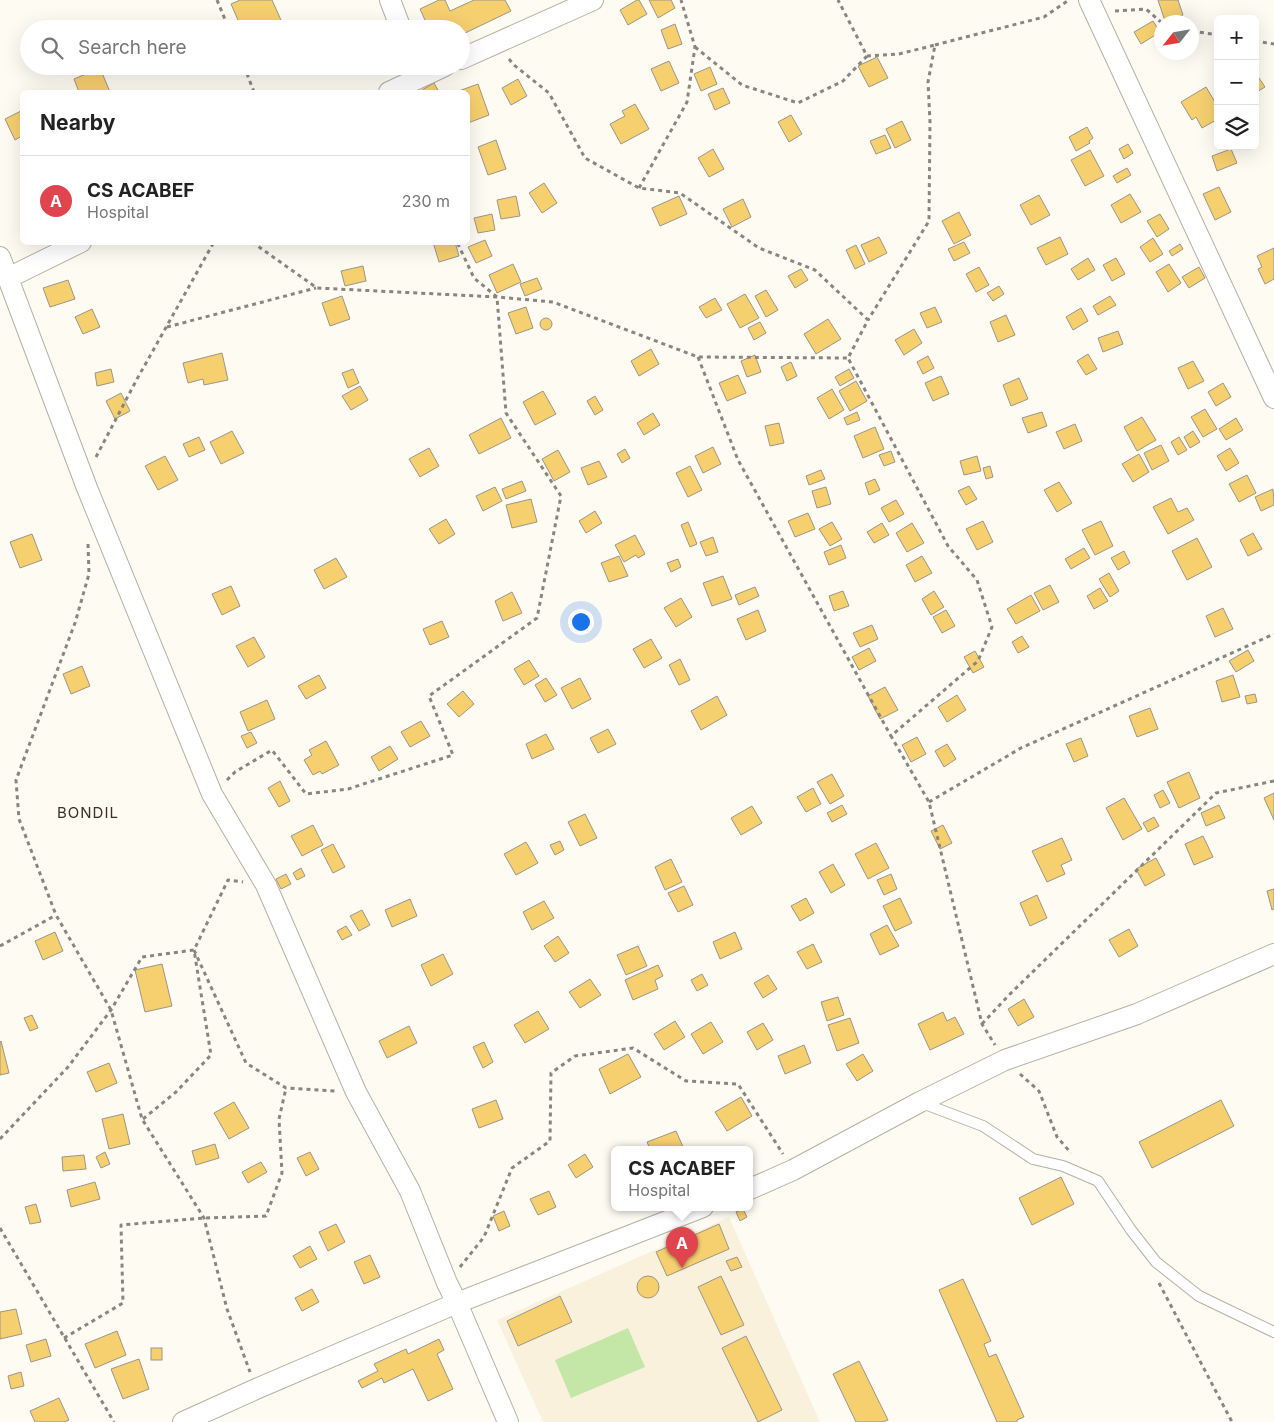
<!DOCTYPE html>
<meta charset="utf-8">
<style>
:root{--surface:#fff;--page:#f6f6f6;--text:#222;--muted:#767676;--line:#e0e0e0;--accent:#ea580c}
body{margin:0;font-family:Inter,sans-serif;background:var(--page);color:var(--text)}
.controls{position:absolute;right:15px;top:15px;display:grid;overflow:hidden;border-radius:8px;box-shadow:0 5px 20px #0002}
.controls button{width:45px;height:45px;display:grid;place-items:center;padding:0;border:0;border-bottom:1px solid var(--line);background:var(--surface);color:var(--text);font:25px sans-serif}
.compass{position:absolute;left:1154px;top:15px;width:45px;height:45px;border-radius:50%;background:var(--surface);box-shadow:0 5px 20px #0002;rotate:239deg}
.you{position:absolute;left:580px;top:621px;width:18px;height:18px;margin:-12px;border:4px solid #fff;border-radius:50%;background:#1a73e8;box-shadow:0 0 0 8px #1a73e833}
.badge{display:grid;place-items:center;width:32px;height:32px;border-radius:50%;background:var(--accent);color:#fff;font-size:16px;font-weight:700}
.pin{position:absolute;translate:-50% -41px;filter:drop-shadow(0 1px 2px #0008)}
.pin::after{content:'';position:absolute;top:26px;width:18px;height:15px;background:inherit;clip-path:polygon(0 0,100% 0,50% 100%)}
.popup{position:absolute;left:611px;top:1146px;width:142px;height:65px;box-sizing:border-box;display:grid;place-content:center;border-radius:8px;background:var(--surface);filter:drop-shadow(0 1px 4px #0005);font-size:16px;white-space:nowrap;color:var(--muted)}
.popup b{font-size:19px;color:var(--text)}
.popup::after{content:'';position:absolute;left:50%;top:100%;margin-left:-10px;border:10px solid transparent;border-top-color:var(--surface)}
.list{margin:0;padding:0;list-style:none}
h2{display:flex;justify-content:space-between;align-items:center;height:65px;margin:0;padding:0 20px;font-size:21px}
h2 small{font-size:16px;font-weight:400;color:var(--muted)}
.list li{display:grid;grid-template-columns:32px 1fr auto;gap:15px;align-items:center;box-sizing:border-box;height:90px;padding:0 20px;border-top:1px solid var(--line)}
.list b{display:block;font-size:19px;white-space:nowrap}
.list p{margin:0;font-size:16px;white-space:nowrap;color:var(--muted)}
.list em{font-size:16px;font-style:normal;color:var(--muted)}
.icon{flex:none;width:28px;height:28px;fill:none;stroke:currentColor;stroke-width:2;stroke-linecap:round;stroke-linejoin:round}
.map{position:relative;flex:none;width:1274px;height:1422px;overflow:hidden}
.search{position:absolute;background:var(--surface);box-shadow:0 5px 20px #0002;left:20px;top:20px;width:450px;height:55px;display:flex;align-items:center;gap:12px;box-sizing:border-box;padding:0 18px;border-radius:28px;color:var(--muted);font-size:19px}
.panel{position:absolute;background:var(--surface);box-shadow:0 5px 20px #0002;left:20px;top:90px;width:450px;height:155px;border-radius:8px}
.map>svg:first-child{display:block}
.built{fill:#faf1dc}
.green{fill:#c4e6a7}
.building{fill:#f6cf6f;stroke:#9b9689}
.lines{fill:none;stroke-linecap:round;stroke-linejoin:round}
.service-casing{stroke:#b6b0a3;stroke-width:12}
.minor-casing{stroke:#b6b0a3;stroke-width:22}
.path{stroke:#888680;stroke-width:3;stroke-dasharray:4 4;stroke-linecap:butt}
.service{stroke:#fff;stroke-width:10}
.minor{stroke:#fff;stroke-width:20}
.labels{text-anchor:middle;stroke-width:4;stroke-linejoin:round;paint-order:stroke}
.neighbourhood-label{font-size:15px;letter-spacing:1px;fill:#373328;stroke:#fefbf3}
</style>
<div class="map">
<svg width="1274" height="1422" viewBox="0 0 1274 1422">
<rect width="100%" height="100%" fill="#fefbf3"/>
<polygon class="built" points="729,1217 820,1422 543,1422 497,1320"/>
<polygon class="green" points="628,1328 645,1367 571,1398 555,1360"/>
<g class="building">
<polygon points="240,0 272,0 285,29 242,29 231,4"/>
<polygon points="439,0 445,0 450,11 474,0 505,0 511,11 461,35 461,29 429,29 420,9"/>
<polygon points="637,0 639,0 647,14 628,25 620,10"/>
<polygon points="649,0 671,0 675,8 658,18"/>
<polygon points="1158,0 1178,0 1183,15 1165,21"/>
<polygon points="1153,21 1160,32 1141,44 1134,32"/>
<polygon points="675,24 682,44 668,49 661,30"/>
<polygon points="877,57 888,78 869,87 858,66"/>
<polygon points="669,61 679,83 661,91 651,69"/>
<polygon points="710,67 717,84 701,91 694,74"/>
<polygon points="100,68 110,92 79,92 74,79"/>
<polygon points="1255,72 1265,87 1255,93"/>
<polygon points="518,79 527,96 511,105 502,88"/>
<polygon points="434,83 439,92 423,92 422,90"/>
<polygon points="478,84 489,115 468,123 468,92 456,92"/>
<polygon points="1206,87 1218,107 1218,119 1202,128 1196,117 1192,120 1181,102"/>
<polygon points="723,88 730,103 715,110 708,94"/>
<polygon points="635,104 649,129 621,144 610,124 625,116 622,111"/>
<polygon points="21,111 22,114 22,136 15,140 5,119"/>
<polygon points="791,115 802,134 789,142 778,122"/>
<polygon points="902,121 911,140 895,148 886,129"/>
<polygon points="1087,127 1093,138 1089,141 1090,143 1076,151 1069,137"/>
<polygon points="885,135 891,148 876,154 870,141"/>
<polygon points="496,140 506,169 488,175 478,147"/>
<polygon points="1128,144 1133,153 1124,159 1119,149"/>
<polygon points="713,149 724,169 709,177 698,158"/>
<polygon points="1231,149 1237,163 1217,171 1212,156"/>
<polygon points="1090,150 1104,176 1085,186 1071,160"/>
<polygon points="1127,168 1131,175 1117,183 1113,176"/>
<polygon points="544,183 557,203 542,213 529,193"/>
<polygon points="1219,187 1231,212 1215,220 1203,194"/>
<polygon points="1130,194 1141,212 1121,223 1111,205"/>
<polygon points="1039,195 1050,215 1031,225 1020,205"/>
<polygon points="516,196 520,216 501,219 497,200"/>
<polygon points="679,196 687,214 660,226 652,208"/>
<polygon points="743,199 751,217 732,227 723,209"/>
<polygon points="959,212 971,235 954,244 942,221"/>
<polygon points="492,214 495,230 478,233 474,218"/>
<polygon points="1160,214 1169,229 1157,237 1147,221"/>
<polygon points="879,237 887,253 869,262 861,245"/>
<polygon points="1060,237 1068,254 1046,265 1037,248"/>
<polygon points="1153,238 1163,254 1150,262 1140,247"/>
<polygon points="485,240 492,256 476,263 468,247"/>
<polygon points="433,242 455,242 459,256 439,262"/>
<polygon points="964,242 970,253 954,261 948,249"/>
<polygon points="1180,244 1183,249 1172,256 1169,251"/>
<polygon points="856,245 865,264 855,269 846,250"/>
<polygon points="1274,248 1274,279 1265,284 1258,269 1262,267 1257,256"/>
<polygon points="1088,258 1095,270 1078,280 1071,269"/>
<polygon points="1116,258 1125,274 1112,281 1103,265"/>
<polygon points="513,264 521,282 497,293 489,275"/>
<polygon points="1169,264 1181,283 1168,292 1156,272"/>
<polygon points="363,266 366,281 345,286 341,271"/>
<polygon points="979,267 989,285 976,292 966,274"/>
<polygon points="1199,267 1205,278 1189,288 1182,277"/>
<polygon points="801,269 808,280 795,288 788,276"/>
<polygon points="537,278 542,289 525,296 520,284"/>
<polygon points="68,280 75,299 50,307 43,288"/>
<polygon points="999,286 1004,294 993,301 987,293"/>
<polygon points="766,290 778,310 766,317 755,296"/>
<polygon points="745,294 759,318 740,328 727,304"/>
<polygon points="342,296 350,319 330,326 322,303"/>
<polygon points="1110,296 1116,305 1098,315 1093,306"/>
<polygon points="715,298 722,310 706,318 699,307"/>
<polygon points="526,307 533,328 516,334 508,313"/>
<polygon points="935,307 942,322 927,328 920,313"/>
<polygon points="1081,308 1088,321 1073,330 1066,317"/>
<polygon points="92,309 100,327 83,334 75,317"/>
<polygon points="1006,315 1015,335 998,342 990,322"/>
<circle cx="546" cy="324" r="6"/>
<polygon points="828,319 841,339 816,354 804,334"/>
<polygon points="760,322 766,333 754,340 748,328"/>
<polygon points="914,329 922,343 904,355 895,340"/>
<polygon points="1118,331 1123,344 1103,352 1098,338"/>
<polygon points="651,349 659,364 639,376 631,361"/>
<polygon points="222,353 228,380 204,385 203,379 188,383 183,363"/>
<polygon points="1088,354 1097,369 1086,375 1077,361"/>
<polygon points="755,355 761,372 747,377 741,361"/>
<polygon points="928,356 934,368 923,374 917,362"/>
<polygon points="1193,361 1204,381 1188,389 1178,368"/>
<polygon points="791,362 797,376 787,381 781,367"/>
<polygon points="111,369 114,382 97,386 95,373"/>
<polygon points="353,369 359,383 348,388 342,373"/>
<polygon points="849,369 854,378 840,386 835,377"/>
<polygon points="738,375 746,393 727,401 719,383"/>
<polygon points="941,376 949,394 933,401 925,383"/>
<polygon points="1019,378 1028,399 1011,406 1003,385"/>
<polygon points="856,381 867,401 850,411 839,391"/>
<polygon points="1223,383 1231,397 1216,406 1208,392"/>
<polygon points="360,386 368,400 351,410 342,396"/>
<polygon points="832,389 844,410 829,419 817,398"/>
<polygon points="543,391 556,414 535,425 523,402"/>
<polygon points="121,393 130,411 115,419 106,401"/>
<polygon points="595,396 603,410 595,415 587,401"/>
<polygon points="1205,409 1217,429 1203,437 1191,417"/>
<polygon points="857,412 860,420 847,425 844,418"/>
<polygon points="1042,412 1047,426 1028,433 1022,418"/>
<polygon points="653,413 660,425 644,435 637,423"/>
<polygon points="1142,417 1156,440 1137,451 1124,427"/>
<polygon points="501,418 511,438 479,454 469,435"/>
<polygon points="1236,418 1243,430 1226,440 1219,429"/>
<polygon points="779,423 784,443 770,446 765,426"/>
<polygon points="1075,424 1082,441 1064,449 1056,432"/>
<polygon points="875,427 884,449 863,458 854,436"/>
<polygon points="232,431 244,453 221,464 210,442"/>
<polygon points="1193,431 1200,442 1190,448 1184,437"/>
<polygon points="199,437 205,450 189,457 183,444"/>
<polygon points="1179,437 1187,450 1178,455 1171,442"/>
<polygon points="1161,445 1169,461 1152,470 1144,453"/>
<polygon points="713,447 721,464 703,473 695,456"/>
<polygon points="429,448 439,466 420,477 409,459"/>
<polygon points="1230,448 1239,463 1226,471 1217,456"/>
<polygon points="625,449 630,458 622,463 617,454"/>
<polygon points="558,450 570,472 554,481 542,459"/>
<polygon points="891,451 895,462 884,466 879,455"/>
<polygon points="1139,454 1149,472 1133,482 1122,464"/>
<polygon points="165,456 178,480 158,490 145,466"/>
<polygon points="977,456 981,471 964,475 960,461"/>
<polygon points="599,461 607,477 588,485 581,468"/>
<polygon points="690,466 702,490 688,497 676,473"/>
<polygon points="990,466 993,477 986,479 983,468"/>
<polygon points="821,470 825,479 809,485 806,476"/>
<polygon points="1247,475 1256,493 1239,502 1229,484"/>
<polygon points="875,479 880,490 869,495 865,483"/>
<polygon points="522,481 526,491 506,499 502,489"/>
<polygon points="1059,482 1072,503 1057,512 1044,490"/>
<polygon points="969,486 977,499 966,505 958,491"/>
<polygon points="495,487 502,501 483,511 476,496"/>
<polygon points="826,487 831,504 817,508 812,491"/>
<polygon points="1273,489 1274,505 1261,511 1255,497"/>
<polygon points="1171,498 1178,512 1187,508 1194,520 1168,534 1153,507"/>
<polygon points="531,499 537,522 512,528 506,505"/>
<polygon points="896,500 904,514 889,522 881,508"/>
<polygon points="595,511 602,523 586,533 579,521"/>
<polygon points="808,513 815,529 795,537 788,521"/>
<polygon points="446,519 455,534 439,544 429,529"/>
<polygon points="983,521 993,542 977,550 966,529"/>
<polygon points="1101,521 1113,546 1095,555 1082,530"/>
<polygon points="688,522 697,544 690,547 681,525"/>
<polygon points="832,522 842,539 830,546 819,529"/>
<polygon points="882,523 889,535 874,543 867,532"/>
<polygon points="912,523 924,543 907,552 896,533"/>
<polygon points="1253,533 1262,549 1248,556 1240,540"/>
<polygon points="32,534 42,560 20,568 10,542"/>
<polygon points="635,535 645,554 638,558 636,555 624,562 615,545"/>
<polygon points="713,537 718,552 706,556 700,542"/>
<polygon points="1197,538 1212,567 1187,580 1172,551"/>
<polygon points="841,545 846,558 829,565 824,552"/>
<polygon points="1084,548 1090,558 1071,569 1065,559"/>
<polygon points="1124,551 1130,563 1118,570 1111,558"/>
<polygon points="619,556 628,576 609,582 601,563"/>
<polygon points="922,556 932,573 915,582 906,565"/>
<polygon points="336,558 347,577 324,589 314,570"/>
<polygon points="678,559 681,567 671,572 667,563"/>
<polygon points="1109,573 1119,591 1110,597 1099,579"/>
<polygon points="723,576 732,599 712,606 703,583"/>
<polygon points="1050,585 1059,602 1043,610 1034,593"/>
<polygon points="231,586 240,606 222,615 212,594"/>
<polygon points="755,587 759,596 739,605 735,595"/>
<polygon points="1100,588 1108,601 1094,609 1087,596"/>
<polygon points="843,591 849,606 834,611 829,596"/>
<polygon points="934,591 944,607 931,615 922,599"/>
<polygon points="512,592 522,613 503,621 495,601"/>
<polygon points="1031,595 1040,611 1016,624 1007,609"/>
<polygon points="681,598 692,617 676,627 664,608"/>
<polygon points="1223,608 1233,629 1215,637 1206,616"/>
<polygon points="758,610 766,631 746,640 737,619"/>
<polygon points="946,610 955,626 942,633 933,617"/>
<polygon points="442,621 449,637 430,645 423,629"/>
<polygon points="872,625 878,639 860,647 853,633"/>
<polygon points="1022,636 1029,647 1018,653 1012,642"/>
<polygon points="254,637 265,657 248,667 236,646"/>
<polygon points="651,639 662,658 644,668 633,649"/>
<polygon points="869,648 876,661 859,670 852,657"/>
<polygon points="1248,650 1254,661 1236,672 1229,661"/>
<polygon points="975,651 984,667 973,673 964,657"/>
<polygon points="680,659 690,680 679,685 669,665"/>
<polygon points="529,660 539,676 524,685 514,669"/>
<polygon points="82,666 90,686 71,694 63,674"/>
<polygon points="319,675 326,688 306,699 298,686"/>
<polygon points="1233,675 1240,697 1222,702 1216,681"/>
<polygon points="546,678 557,695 545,702 535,685"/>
<polygon points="580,678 591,699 572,709 561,688"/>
<polygon points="885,687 898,710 880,719 868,696"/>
<polygon points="463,691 474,704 459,717 447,704"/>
<polygon points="1255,694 1257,702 1247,704 1245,696"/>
<polygon points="957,695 966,710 947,722 938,707"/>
<polygon points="717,696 727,715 701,730 691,711"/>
<polygon points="267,700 275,719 248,731 240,712"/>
<polygon points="1150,708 1158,729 1137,737 1129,716"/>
<polygon points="421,721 430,736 410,747 401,732"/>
<polygon points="608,729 616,744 598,753 590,738"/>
<polygon points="251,732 257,743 247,748 241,736"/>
<polygon points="546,734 554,749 532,759 526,744"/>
<polygon points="917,737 926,754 911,762 902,745"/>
<polygon points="1081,738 1088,756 1074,762 1066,744"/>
<polygon points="326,741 339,765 322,774 320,771 313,775 304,760 312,755 309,750"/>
<polygon points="947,744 956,759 944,767 935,751"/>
<polygon points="390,746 398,759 379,771 371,757"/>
<polygon points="1189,772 1200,798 1179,808 1167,782"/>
<polygon points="832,774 844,796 830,804 817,782"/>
<polygon points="280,781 290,801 279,807 268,788"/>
<polygon points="813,788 821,804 806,812 797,797"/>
<polygon points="1163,790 1170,803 1160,808 1154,795"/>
<polygon points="1274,793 1274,820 1264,798"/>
<polygon points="1124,798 1142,829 1123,840 1106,808"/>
<polygon points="842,805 847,814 832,822 827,813"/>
<polygon points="1219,805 1225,818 1206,826 1201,813"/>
<polygon points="752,806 762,823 741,835 731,818"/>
<polygon points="585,814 597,838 580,846 568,822"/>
<polygon points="1154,817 1159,826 1148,832 1143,823"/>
<polygon points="313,825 323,845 302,856 291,836"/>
<polygon points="943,825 952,843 940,849 931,831"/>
<polygon points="1203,836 1213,857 1194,865 1185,844"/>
<polygon points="1062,838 1072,860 1061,865 1065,874 1047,882 1032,851"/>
<polygon points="560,841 564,850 555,855 550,845"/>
<polygon points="526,842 538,863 516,875 504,854"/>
<polygon points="876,843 889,868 868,879 855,854"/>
<polygon points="333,844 345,867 333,873 321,850"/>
<polygon points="1156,858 1165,875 1145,886 1136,869"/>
<polygon points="671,859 682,882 665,890 655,867"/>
<polygon points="833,864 845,885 831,893 819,872"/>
<polygon points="301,868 305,876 297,880 293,873"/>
<polygon points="286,874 291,884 281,889 276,879"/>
<polygon points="891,874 897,889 884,895 877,880"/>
<polygon points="684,886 693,905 678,912 668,893"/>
<polygon points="1274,889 1274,909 1272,910 1267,891"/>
<polygon points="1037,895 1047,918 1030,926 1020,903"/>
<polygon points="806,898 814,913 800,921 791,906"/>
<polygon points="900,898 912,923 895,931 883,906"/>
<polygon points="410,899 417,916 392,927 385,910"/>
<polygon points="544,901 554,918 532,930 523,912"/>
<polygon points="362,910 370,925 359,931 350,916"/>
<polygon points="887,925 899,946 880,955 870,934"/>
<polygon points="346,926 352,935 342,940 337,931"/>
<polygon points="1129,929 1138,946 1119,957 1109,940"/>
<polygon points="55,932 63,951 43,960 35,941"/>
<polygon points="735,932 742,949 720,959 713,942"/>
<polygon points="558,936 569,953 555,962 544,946"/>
<polygon points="813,944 822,962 807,969 797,952"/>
<polygon points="638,946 647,966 626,975 617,955"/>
<polygon points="443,954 453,974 431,986 421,965"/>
<polygon points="162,964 172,1006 145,1012 135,970"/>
<polygon points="658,965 663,976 655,980 658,989 633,1000 625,980"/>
<polygon points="702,974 708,985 697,991 691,980"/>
<polygon points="768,975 777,989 763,998 754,983"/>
<polygon points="590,979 601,995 580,1008 569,992"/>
<polygon points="838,997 844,1015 827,1021 821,1002"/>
<polygon points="1024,999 1034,1017 1018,1026 1008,1009"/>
<polygon points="538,1011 549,1029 525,1043 514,1025"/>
<polygon points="943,1012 947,1021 955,1017 964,1034 930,1050 918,1024"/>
<polygon points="32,1015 38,1028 30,1031 24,1018"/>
<polygon points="850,1018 859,1043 837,1051 828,1025"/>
<polygon points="675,1021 685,1037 664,1050 654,1034"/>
<polygon points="711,1022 723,1042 703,1054 691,1034"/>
<polygon points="763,1023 773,1040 757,1050 747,1032"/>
<polygon points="409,1026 417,1043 387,1058 379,1041"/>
<polygon points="1,1041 9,1073 0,1075 0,1042"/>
<polygon points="484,1042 493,1062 483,1068 473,1047"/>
<polygon points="804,1045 811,1063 785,1074 778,1056"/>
<polygon points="628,1054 641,1077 610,1094 599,1069"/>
<polygon points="863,1054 873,1071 857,1081 846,1064"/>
<polygon points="109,1063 117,1083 96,1092 87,1072"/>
<polygon points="741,1097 752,1116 727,1131 715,1112"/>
<polygon points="496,1100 503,1119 479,1128 472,1109"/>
<polygon points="1221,1100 1234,1126 1152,1168 1139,1142"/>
<polygon points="234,1102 249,1128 229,1139 214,1113"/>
<polygon points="123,1114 130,1144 109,1149 102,1119"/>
<polygon points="676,1131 684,1149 650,1149 647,1142"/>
<polygon points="215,1144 219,1158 196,1165 192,1151"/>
<polygon points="105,1152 110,1164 101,1168 96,1157"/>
<polygon points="310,1152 319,1169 306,1176 297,1158"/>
<polygon points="585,1154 593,1167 576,1178 568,1165"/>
<polygon points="84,1155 86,1169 63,1171 62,1157"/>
<polygon points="261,1162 267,1172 248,1183 242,1172"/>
<polygon points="1061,1177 1074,1204 1032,1225 1019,1198"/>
<polygon points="95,1182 100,1199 71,1207 67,1190"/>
<polygon points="549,1191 556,1207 538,1215 530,1199"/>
<polygon points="36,1204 41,1222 30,1224 25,1207"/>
<polygon points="743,1209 747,1217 740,1221 736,1212"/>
<polygon points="504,1211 510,1226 499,1231 493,1216"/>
<polygon points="336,1224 345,1242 328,1251 319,1232"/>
<polygon points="719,1224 729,1249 667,1276 656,1252"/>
<polygon points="310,1246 317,1259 300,1268 293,1256"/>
<polygon points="370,1255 380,1277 364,1284 354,1262"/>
<polygon points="737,1257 742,1267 731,1271 726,1261"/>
<circle cx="648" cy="1287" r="11"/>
<polygon points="721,1276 744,1325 721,1335 698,1287"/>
<polygon points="963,1279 991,1341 984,1344 989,1357 996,1354 1024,1417 1017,1420 1017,1422 997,1422 939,1290"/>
<polygon points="312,1289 319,1302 302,1311 295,1298"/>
<polygon points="560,1296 572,1322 518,1346 507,1321"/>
<polygon points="16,1309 22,1334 0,1339 0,1312"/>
<polygon points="117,1331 126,1355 95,1368 85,1344"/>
<polygon points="746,1336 782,1410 758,1422 722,1348"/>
<polygon points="46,1339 51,1356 31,1362 26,1345"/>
<polygon points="439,1339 444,1350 437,1354 453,1389 428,1401 413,1369 384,1383 382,1378 362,1388 358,1381 378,1371 374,1364 406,1349 408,1354"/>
<rect x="151" y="1348" width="11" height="12"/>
<polygon points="139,1359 149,1389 123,1399 111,1369"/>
<polygon points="859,1361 888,1420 883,1422 856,1422 833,1374"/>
<polygon points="21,1372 24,1386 11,1389 8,1376"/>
<polygon points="59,1398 69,1420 64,1422 35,1422 30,1411"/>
</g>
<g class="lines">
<defs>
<polyline id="service" points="922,1103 983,1126 1033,1159 1063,1166 1098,1181 1131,1230 1156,1262 1199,1296 1274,1332"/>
<g id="minor">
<polyline points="390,0 401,29"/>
<polyline points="1089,0 1274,398"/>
<polyline points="461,59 593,0"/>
<polyline points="389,92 445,66"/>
<polyline points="0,257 87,488 212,794 266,885 356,1092 410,1191 447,1283 457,1303 508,1422"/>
<polyline points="8,278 81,242"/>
<polyline points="750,1189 793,1170 920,1102 1005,1060 1137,1014 1274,954"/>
<polyline points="183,1422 256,1389 457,1303 703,1207"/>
</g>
</defs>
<use href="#service" class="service-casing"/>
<use href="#minor" class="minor-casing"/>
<g class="path">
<polyline points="217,0 229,29"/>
<polyline points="1115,11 1146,9 1162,23"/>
<polyline points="1192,31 1218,35"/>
<polyline points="1255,41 1274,44"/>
<polyline points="935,45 1044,17 1069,0"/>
<polyline points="695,47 742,85 798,103 843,81 867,56 838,0"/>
<polyline points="867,56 899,54 935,45 928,82 930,122 929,221 868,320"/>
<polyline points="509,59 514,65 549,93 585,158 639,188 680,193 759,248 815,270 868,320 848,358 948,546 977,580 992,627 978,661 891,736 929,802 982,1024 995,1045"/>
<polyline points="244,66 254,92"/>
<polyline points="639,188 687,102 695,47 681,0"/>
<polyline points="252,242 317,288 497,297 553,302 698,357 848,358"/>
<polyline points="167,327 316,288"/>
<polyline points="698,357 738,460 891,736"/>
<polyline points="96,457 137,379 214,242"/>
<polyline points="88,544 89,574 75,623 16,780 19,819 56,915 111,1010 142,1119 204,1218 227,1309 250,1372"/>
<polyline points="227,780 235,772 272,750 306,794 348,789 453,755 429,696 537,618 561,496 506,413 497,297 474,278 457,242"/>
<polyline points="929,802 1021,748 1274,634"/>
<polyline points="0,946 56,915"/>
<polyline points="982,1024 1009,995 1216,793 1274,781"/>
<polyline points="1020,1074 1039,1091 1057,1137 1071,1153"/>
<polyline points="143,1119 176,1092 211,1055 194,950 246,1063 286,1088 335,1091"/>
<polyline points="0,1139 68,1067 111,1010 142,957 194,950 228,880 243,882"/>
<polyline points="0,1228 114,1422"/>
<polyline points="460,1267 484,1237 512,1168 550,1141 551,1073 575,1056 633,1048 686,1081 738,1084 783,1154"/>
<polyline points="1159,1283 1232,1422"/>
<polyline points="64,1338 123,1303 121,1225 204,1218 266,1216 282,1173 279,1119 286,1088"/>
</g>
<use href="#service" class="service"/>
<use href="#minor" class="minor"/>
</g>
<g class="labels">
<g class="neighbourhood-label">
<text x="88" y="818">BONDIL</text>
</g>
</g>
</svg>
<div class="controls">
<button>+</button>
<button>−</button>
<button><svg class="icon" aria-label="layers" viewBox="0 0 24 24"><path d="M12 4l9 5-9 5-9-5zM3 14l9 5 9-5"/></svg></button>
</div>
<svg class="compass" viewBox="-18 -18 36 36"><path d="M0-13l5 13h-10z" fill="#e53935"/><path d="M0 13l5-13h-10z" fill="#767676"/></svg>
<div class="you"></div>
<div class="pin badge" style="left:682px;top:1268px;background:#e0444e">A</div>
<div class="popup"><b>CS ACABEF</b>Hospital</div>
<div class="search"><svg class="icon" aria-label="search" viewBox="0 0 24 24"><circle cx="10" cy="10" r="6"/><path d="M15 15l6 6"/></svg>Search here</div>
<section class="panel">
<h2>Nearby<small></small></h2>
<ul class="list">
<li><span class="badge" style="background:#e0444e">A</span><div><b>CS ACABEF</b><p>Hospital</p></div><em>230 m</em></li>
</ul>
</section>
</div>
